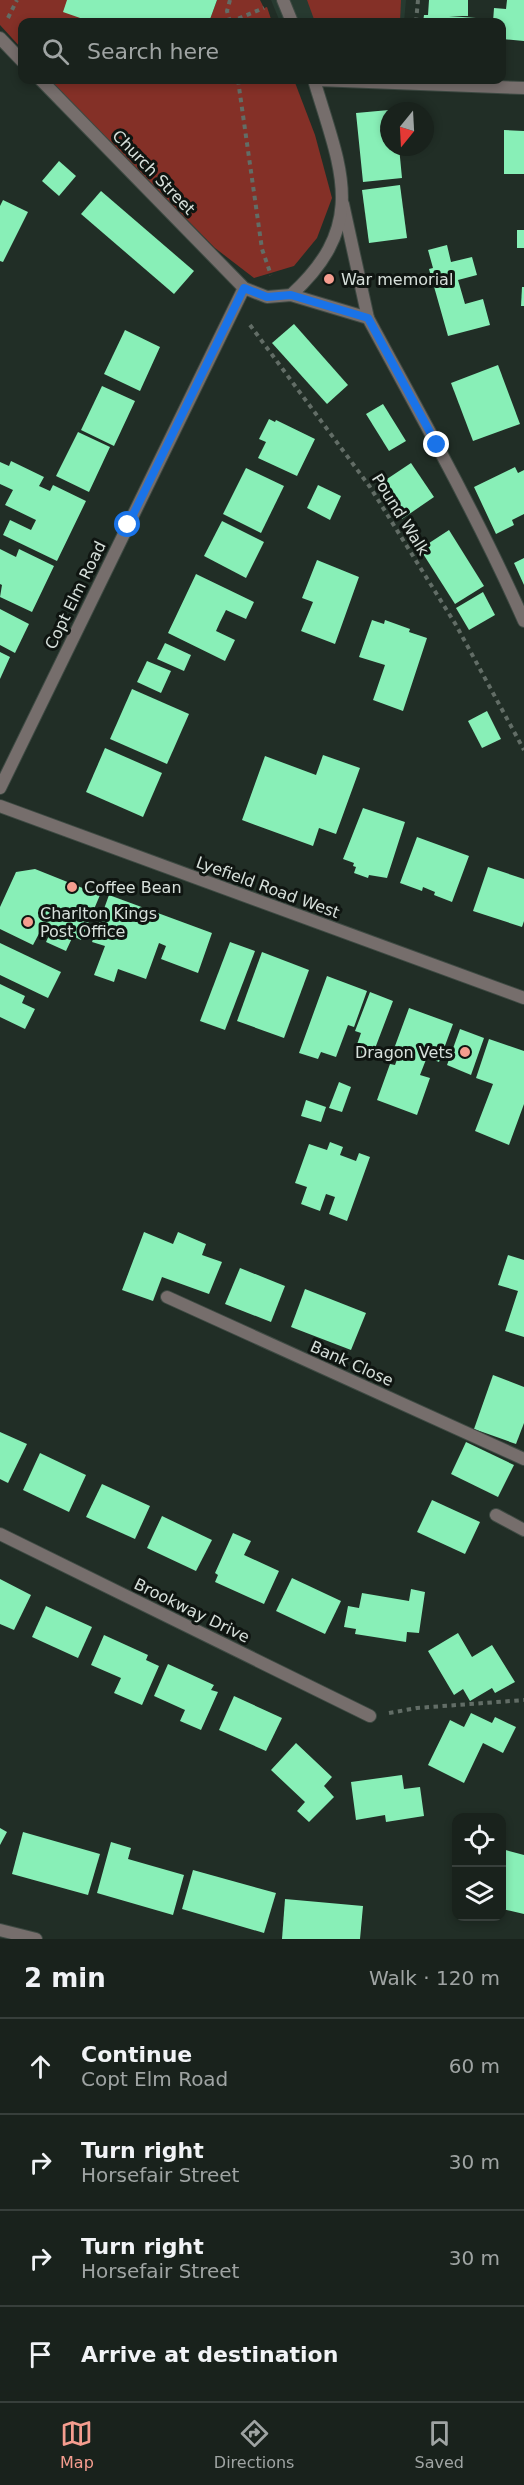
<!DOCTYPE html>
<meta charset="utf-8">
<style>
:root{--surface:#19221c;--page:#262f29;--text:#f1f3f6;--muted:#9fa4a3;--line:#373f3b;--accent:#f59d8f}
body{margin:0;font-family:"DejaVu Sans",sans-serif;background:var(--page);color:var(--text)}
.controls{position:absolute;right:18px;bottom:18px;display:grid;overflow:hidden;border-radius:12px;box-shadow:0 3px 9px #0003}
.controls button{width:54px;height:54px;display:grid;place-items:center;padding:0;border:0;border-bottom:2px solid var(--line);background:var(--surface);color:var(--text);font:30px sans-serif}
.compass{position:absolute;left:380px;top:102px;width:54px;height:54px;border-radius:50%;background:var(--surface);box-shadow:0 3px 9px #0003;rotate:198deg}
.stop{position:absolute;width:18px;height:18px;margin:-14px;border:4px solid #1a73e8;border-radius:50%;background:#fff}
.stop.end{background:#1a73e8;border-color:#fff;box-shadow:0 2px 6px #0008}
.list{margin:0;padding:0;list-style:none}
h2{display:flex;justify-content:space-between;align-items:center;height:78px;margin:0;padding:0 24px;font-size:26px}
h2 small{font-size:20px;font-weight:400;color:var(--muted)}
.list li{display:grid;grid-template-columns:39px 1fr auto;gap:18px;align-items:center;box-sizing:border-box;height:96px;padding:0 24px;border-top:2px solid var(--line)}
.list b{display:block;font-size:22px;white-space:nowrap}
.list p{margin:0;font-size:20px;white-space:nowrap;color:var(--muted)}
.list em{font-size:20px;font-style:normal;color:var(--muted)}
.icon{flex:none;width:33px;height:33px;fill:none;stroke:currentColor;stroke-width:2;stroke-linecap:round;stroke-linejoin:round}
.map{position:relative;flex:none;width:524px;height:1939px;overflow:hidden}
.search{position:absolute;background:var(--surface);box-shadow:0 3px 9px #0003;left:18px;right:18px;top:18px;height:66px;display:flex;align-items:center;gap:15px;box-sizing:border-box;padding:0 21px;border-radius:12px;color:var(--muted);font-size:22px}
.sheet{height:462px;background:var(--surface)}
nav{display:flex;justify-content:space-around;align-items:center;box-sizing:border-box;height:84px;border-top:2px solid var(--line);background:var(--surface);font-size:16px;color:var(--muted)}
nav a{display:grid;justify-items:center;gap:3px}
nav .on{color:var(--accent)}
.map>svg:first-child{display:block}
.built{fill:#273a30}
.green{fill:#843027}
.building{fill:#88efb7}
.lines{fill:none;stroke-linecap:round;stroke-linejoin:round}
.service-casing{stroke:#3e4a43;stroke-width:14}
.minor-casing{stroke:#3e4a43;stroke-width:14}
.tertiary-casing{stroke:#3e4a43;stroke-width:14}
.path{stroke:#626d66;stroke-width:4;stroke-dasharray:4.5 4.5;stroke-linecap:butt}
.service{stroke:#766e6c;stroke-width:12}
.minor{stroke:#766e6c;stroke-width:12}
.tertiary{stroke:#766e6c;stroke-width:12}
.route{stroke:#1a73e8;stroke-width:8}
.poi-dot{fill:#f59d8f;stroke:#0f1511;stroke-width:2}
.labels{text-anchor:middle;stroke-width:6;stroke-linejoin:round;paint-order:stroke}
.street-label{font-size:16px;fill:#d7e0db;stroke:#0f1511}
.poi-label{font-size:16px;fill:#d7e0db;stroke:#0f1511;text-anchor:start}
</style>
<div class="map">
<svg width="524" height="1939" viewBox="0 0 524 1939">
<rect width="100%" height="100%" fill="#212e26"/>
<polygon class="built" points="271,0 406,0 404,22 280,22"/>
<g class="green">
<polygon points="0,0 67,0 83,19 82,22 22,22 22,49 0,25"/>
<polygon points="217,0 260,0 264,8 267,7 272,22 209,22"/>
<polygon points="307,0 401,0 400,22 315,22"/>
<polygon points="50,80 294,80 315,135 332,198 317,238 294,266 254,278 215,248"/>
</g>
<g class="building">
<polygon points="67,0 217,0 209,22 82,22 83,19 63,12"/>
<polygon points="429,0 468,0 468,16 449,16 476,18 476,22 423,22 424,15 428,15"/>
<polygon points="507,0 524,0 524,41 502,39 502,22 493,22 494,8 506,9"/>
<polygon points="389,110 389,147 399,147 402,178 363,182 356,113"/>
<polygon points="504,130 524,131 524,174 504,174"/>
<polygon points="59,161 76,176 59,196 42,181"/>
<polygon points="400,185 407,238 369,243 362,190"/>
<polygon points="101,191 194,271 174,294 81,214"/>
<polygon points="3,200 28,212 3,262 0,261 0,206"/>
<rect x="517" y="230" width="7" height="18"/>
<polygon points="447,245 451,262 472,257 477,275 458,280 465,304 483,299 490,325 448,336 429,269 433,268 428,250"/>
<polygon points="522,287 524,287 524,306 521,306"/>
<polygon points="294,324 348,385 327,404 272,343"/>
<polygon points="125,330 160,347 140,391 104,374"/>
<polygon points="498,365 520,424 473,441 451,383"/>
<polygon points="102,386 135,401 114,446 81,430"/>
<polygon points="383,404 406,441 389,451 366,414"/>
<polygon points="269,419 275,422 276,420 315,439 297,476 258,458 266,442 259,439"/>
<polygon points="78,432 110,447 89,492 56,476"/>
<polygon points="11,461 44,477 39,486 50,491 53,485 86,501 57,561 3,535 10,520 31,530 36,520 5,505 13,490 0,484 0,462 9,466"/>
<polygon points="411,463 434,497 402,519 378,485"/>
<polygon points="515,467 518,473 524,470 524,514 512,520 514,525 496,534 474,487"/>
<polygon points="246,468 284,486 261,533 223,514"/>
<polygon points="318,485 341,496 330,520 307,508"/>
<polygon points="222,521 264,542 246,578 204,556"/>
<polygon points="449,530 484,586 455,604 420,549"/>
<polygon points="0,549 16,557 19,549 54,566 32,612 0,597 2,585 0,584"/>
<polygon points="524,558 524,585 514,563"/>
<polygon points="317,560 359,577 335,644 301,631 313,602 302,598"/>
<polygon points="196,574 254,602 246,619 226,610 220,622 216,631 235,640 225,661 168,633"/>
<polygon points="483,592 495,615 469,630 456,608"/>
<polygon points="0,609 29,624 15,653 0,645"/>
<polygon points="372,620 384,624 385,620 410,629 409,632 427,638 403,711 373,700 385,665 359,657"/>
<polygon points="165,643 191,655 184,671 157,659"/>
<polygon points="0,652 10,657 0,679"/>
<polygon points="147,661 171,671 161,693 137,682"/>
<polygon points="132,689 189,714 167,764 110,739"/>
<polygon points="487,711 501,739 482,748 468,721"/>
<polygon points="105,748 162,773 143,817 86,792"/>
<polygon points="323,755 360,768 336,834 319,828 313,846 242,820 265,756 316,775"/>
<polygon points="363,808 405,822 387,878 369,875 368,878 354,873 356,867 353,866 354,863 343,859"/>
<polygon points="417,837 469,856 452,902 434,895 435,892 423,887 422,891 400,883"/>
<polygon points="488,867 524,879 524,921 522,927 473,911"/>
<polygon points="35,869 100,895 81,940 73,936 66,951 46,942 51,931 43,926 33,945 0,929 0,907 16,872"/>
<polygon points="109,895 212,933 198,973 161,959 166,946 159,943 146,979 118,969 114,982 94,975 105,946 92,942"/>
<polygon points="230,942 255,951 225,1030 200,1021"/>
<polygon points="0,943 61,972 48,998 0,975"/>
<polygon points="262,952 309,970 284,1038 237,1021"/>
<polygon points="327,976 367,991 354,1027 348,1025 336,1057 321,1052 318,1059 299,1053"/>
<polygon points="0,984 25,996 22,1003 35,1009 25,1029 0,1017"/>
<polygon points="370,992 393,1001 371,1059 354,1053 361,1033 355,1031"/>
<polygon points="409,1008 453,1024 439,1062 427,1057 420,1075 430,1078 417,1115 377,1100 390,1064 395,1065 401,1048 395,1046"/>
<polygon points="460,1029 484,1038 471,1075 447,1065"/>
<polygon points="489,1039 524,1051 524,1104 509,1145 475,1131 493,1084 476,1078"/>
<polygon points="339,1082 351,1087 342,1112 329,1108"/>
<polygon points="306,1100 326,1107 321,1122 301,1116"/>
<polygon points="330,1142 343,1147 340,1155 356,1161 359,1153 370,1157 347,1221 329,1214 335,1197 326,1194 320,1211 301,1204 307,1187 295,1183 309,1144 327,1150"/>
<polygon points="144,1232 173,1244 178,1232 206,1244 202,1255 222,1262 209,1294 162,1277 153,1301 122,1290"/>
<polygon points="508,1255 524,1260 524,1337 505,1331 518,1291 498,1285"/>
<polygon points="240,1268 285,1286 271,1322 225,1304"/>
<polygon points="305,1289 366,1313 351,1350 291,1327"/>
<polygon points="493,1375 524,1387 524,1423 516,1444 474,1429"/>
<polygon points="0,1432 27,1444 8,1483 0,1479"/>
<polygon points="466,1442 514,1465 498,1497 451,1474"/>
<polygon points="40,1453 86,1475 69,1512 23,1490"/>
<polygon points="102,1484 150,1506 135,1539 86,1517"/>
<polygon points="432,1500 480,1522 465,1554 417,1532"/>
<polygon points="162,1516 212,1540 196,1571 147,1548"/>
<polygon points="233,1533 251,1541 244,1555 279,1571 264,1604 215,1582 218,1575 215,1573"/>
<polygon points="292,1578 341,1601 325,1634 276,1611"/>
<polygon points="0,1579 31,1595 14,1630 0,1624"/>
<polygon points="411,1589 425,1592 419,1633 407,1632 406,1642 355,1634 356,1629 344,1627 348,1606 359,1608 362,1593 409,1601"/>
<polygon points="46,1606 92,1627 78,1658 32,1637"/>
<polygon points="458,1633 472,1657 492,1645 515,1682 495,1693 492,1688 470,1701 463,1689 454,1695 428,1651"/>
<polygon points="104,1635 148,1655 146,1660 159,1666 142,1705 114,1693 121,1678 91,1665"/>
<polygon points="168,1664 214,1685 211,1690 218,1692 201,1730 180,1721 185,1710 154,1696"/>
<polygon points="234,1696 282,1718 266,1751 219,1730"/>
<polygon points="471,1713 492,1723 495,1717 516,1727 503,1753 483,1743 464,1783 428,1765 450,1720 464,1727"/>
<polygon points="296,1743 332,1777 324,1786 334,1797 309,1822 297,1811 305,1802 271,1770"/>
<polygon points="402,1775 404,1789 420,1787 424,1816 386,1822 385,1815 356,1820 351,1782"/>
<polygon points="0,1828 7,1832 0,1845"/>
<polygon points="23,1832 100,1854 88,1895 12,1874"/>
<polygon points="111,1842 131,1848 128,1859 184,1875 173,1915 97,1893"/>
<polygon points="502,1849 524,1855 524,1914 502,1909"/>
<polygon points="193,1870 276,1893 264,1933 182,1909"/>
<polygon points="285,1899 363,1906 360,1939 282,1939"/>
</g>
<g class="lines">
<defs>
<polyline id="service" points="496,1515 524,1530"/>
<g id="minor">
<polyline points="317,80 524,88"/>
<polyline points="343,204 368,318"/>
<polyline points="167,1297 524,1459"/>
<polyline points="0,1534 370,1716"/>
<polyline points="0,1930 36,1939"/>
</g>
<g id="tertiary">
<polyline points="283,0 292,22"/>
<polyline points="0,38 22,61"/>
<path d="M41,80L244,288L267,297L291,295L368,318C422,418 478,517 524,621"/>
<path d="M291,295C370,223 340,168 314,80"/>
<polyline points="0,788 244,288"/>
<polyline points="0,806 524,998"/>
</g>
</defs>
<use href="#service" class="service-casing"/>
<use href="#minor" class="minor-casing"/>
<use href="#tertiary" class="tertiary-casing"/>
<g class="path">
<polyline points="230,0 227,11 230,22"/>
<polyline points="8,18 17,0"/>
<polyline points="230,22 264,8"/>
<polyline points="416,22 418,0"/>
<polyline points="238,80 262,249 271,275"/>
<polyline points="250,325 370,487 456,625 524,750"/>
<polyline points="389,1713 417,1708 524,1700"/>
</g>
<use href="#service" class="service"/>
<use href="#minor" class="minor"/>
<use href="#tertiary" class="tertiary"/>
</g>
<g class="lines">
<polyline class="route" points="128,525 244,288 267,297 291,295 368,318 437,445"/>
</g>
<g class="poi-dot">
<circle cx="329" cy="279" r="6"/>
<circle cx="72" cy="887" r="6"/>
<circle cx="28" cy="922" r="6"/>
<circle cx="465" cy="1052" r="6"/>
</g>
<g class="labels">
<g class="street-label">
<text transform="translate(154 172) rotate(46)" y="6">Church Street</text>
<text transform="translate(401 514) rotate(58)" y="6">Pound Walk</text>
<text transform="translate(75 595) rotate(-64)" y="6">Copt Elm Road</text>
<text transform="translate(268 887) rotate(20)" y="6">Lyefield Road West</text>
<text transform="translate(352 1363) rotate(24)" y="6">Bank Close</text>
<text transform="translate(192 1610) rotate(26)" y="6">Brookway Drive</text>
</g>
<g class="poi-label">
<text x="341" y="285">War memorial</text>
<text x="84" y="893">Coffee Bean</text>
<text x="40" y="919">Charlton Kings<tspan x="40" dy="18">Post Office</tspan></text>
<text x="453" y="1058" text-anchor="end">Dragon Vets</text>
</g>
</g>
</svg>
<div class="controls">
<button><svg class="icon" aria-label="locate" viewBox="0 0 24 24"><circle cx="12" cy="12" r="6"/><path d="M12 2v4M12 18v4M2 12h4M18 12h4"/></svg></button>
<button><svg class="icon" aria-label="layers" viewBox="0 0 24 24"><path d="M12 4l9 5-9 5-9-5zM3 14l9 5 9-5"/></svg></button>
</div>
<svg class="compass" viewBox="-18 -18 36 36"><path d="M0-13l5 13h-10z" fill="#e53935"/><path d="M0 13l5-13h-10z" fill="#9fa4a3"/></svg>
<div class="stop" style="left:128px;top:525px"></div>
<div class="stop end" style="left:437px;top:445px"></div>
<div class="search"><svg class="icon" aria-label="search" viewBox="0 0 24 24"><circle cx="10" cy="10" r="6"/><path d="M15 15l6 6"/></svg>Search here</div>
</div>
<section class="sheet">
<h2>2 min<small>Walk · 120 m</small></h2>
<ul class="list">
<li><svg class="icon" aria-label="ahead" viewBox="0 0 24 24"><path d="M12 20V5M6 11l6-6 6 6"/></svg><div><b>Continue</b><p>Copt Elm Road</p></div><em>60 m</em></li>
<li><svg class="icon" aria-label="right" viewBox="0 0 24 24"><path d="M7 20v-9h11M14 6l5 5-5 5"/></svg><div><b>Turn right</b><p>Horsefair Street</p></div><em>30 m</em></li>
<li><svg class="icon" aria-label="right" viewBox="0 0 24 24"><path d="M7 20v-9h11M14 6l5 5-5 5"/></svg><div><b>Turn right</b><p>Horsefair Street</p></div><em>30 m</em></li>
<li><svg class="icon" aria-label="arrive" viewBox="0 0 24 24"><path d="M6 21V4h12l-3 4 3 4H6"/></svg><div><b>Arrive at destination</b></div></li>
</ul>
</section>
<nav>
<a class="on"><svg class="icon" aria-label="map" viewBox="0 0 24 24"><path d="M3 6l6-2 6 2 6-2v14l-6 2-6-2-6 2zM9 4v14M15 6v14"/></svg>Map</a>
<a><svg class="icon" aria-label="directions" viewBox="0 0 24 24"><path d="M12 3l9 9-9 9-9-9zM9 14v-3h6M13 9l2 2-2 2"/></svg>Directions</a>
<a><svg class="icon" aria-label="saved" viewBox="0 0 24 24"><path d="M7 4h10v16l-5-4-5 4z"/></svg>Saved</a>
</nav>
